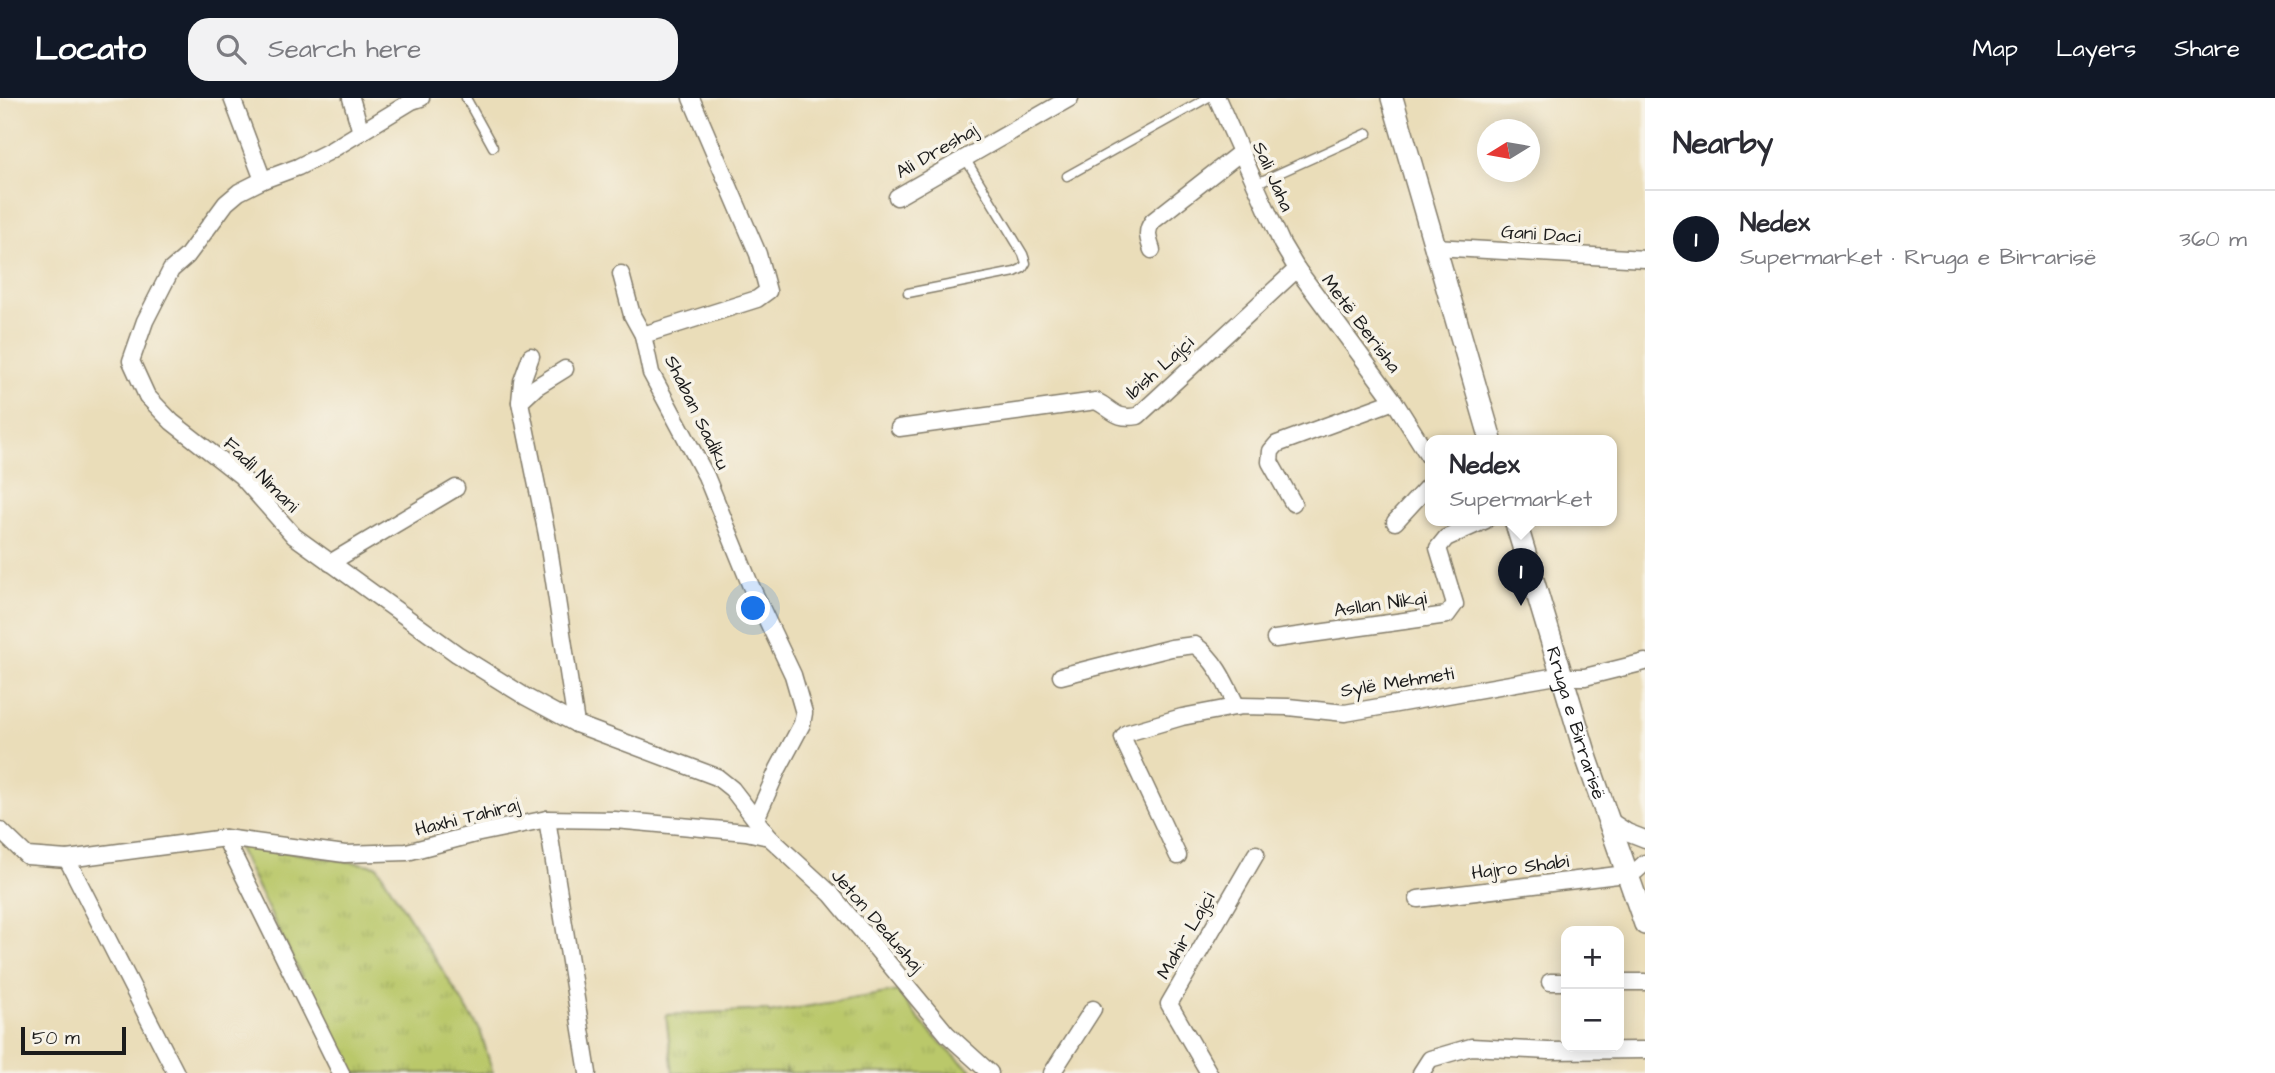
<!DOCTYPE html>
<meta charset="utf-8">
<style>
:root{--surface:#fff;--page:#f2f2f3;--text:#2b2b33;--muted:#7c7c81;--line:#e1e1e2;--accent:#111827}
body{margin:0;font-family:"Architects Daughter",sans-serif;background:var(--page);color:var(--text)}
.controls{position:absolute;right:21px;bottom:21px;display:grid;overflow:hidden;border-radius:14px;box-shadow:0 4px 18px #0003}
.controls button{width:63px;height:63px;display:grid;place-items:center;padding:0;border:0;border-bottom:2px solid var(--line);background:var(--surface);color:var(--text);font:35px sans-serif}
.compass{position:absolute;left:1477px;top:21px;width:63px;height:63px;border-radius:50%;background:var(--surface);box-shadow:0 4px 18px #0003;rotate:259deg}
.scale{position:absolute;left:21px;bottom:18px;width:105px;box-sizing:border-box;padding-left:7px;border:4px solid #1c1c1c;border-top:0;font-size:19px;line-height:24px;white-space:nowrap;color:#1c1c1c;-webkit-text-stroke:5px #f7f3e8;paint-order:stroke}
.you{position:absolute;left:754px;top:511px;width:24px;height:24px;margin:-18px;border:5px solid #fff;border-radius:50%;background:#1a73e8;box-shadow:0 0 0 10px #1a73e833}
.badge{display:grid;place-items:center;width:46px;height:46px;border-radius:50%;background:var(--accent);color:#fff;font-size:23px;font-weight:700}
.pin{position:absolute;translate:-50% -58px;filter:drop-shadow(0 2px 4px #0008)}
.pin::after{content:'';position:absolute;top:37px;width:24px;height:21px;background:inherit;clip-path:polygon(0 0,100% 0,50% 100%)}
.popup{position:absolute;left:1425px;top:337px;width:192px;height:91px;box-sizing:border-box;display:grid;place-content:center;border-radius:14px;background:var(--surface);filter:drop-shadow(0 2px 5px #0005);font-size:23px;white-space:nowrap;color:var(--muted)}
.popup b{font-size:26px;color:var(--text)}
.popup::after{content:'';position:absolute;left:50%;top:100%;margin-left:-14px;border:14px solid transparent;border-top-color:var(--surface)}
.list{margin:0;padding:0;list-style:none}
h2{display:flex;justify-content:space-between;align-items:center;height:91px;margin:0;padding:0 28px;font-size:30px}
h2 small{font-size:23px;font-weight:400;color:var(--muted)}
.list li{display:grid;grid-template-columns:46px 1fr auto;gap:21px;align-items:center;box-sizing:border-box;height:98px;padding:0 28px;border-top:2px solid var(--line)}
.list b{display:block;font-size:26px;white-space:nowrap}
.list p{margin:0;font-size:23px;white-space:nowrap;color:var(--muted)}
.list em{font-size:23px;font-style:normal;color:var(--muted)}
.icon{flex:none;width:38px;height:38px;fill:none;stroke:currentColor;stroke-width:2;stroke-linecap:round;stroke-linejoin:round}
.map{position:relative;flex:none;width:1645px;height:975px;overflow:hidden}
header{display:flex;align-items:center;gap:42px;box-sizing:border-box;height:98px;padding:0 35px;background:var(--accent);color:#fff}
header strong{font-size:33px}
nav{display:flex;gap:38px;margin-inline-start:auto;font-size:24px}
.search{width:490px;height:63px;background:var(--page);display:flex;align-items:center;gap:18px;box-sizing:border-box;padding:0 24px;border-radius:21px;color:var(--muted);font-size:26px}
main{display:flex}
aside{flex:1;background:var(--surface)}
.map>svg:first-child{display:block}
.grass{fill:url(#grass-tufts);stroke:#6b7244;stroke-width:2}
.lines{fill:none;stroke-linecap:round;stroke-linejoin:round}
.service-casing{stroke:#837c6a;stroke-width:11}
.minor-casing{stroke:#837c6a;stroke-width:19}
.tertiary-casing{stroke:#837c6a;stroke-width:24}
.service{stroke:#fff;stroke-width:8}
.minor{stroke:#fff;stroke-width:16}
.tertiary{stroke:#fff;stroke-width:21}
.labels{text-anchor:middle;stroke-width:7;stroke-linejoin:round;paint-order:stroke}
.street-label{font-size:19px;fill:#1c1c1c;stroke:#f7f3e8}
</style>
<header>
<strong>Locato</strong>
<div class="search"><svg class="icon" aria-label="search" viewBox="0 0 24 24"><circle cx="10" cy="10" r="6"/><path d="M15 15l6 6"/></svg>Search here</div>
<nav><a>Map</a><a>Layers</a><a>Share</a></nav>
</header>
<main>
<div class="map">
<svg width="1645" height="975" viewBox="0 0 1645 975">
<defs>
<pattern id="grass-tufts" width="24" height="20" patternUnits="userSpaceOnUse" patternTransform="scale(1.75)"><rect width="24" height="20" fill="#bac86b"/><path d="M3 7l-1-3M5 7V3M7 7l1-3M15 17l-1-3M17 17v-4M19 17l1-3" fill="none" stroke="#9fab5c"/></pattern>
</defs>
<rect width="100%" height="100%" fill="#f7f3e8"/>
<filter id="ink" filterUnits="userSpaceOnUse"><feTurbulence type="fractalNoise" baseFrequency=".0143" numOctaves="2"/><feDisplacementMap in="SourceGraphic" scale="14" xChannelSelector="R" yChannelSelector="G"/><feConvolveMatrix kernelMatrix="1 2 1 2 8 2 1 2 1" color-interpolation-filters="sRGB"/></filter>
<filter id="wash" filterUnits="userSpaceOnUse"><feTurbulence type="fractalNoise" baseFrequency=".00686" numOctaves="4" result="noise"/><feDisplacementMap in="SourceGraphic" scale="28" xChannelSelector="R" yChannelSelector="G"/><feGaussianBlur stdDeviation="1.57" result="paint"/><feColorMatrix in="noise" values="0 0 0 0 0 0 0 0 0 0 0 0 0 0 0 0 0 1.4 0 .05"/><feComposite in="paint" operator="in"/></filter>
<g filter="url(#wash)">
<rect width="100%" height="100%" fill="#eaddb9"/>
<g class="grass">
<polygon points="236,746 377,768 480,932 493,975 349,975"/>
<path d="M898,893C919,925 944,951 975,975H788L786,970L787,975H673L666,917L767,912L769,915Z"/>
</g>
</g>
<g filter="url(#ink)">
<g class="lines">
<defs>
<g id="service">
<polyline points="466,0 493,49"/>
<polyline points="1067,78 1207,0"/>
<polyline points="1255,86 1368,35"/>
<polyline points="908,195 1015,174 1023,170 1026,165 1023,156 965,60"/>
</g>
<g id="minor">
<polyline points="232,0 263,82"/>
<polyline points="351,0 361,34"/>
<polyline points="421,0 412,3 328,54 298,69 263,82 239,94 226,105 187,158 171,172 145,223 131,263 147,298 172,324 241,378 294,438 457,556 526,599 576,626 717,679 732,691 769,739"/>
<polyline points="691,0 758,156 768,193 757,201 643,237 651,275 706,378 750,486 793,577 804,615 802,626 778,671 756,721"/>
<polyline points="1217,0 1282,146 1297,171 1394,303 1430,360"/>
<polyline points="897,99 1070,0"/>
<polyline points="1435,149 1645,161"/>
<path d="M1152,152C1148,140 1145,133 1153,123L1241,54"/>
<polyline points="621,176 632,217 643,237"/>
<polyline points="565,271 536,289 520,304 547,437 576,626"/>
<polyline points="520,304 522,283 531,258"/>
<path d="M899,330L1096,303C1114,312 1115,322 1138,318L1297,171"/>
<polyline points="1293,405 1270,364 1271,353 1277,346 1394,303"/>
<polyline points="1395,424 1430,386"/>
<polyline points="330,465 456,390"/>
<polyline points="1275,541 1447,517 1455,506 1438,450 1446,440 1486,422"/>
<path d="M1061,578L1171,550L1195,547C1216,562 1226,586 1237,609"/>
<polyline points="547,721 588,975"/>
<polyline points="1607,721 1627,734 1645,741"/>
<polyline points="0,732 27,758 67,761 225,740 345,756 407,754 475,736 547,721 615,722 746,734 769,739 831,796 947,936 990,975"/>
<polyline points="225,740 341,975"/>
<polyline points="1178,758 1125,645 1123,640 1127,635 1182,619 1240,608 1288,609 1345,615 1551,579 1585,579 1645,564"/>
<polyline points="67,761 176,975"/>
<polyline points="1418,801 1626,776 1636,773 1645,765"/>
<polyline points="1550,884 1566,884"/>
<polyline points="1619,884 1645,884"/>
<polyline points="1052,975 1093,911"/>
<polyline points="1209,975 1169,906 1256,756"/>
<polyline points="1421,975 1430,961 1471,949 1548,953 1645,952"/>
</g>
<g id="tertiary">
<polyline points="1392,0 1491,342"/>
<path id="s1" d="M1515,422L1587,661L1645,826"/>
</g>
</defs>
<use href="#service" class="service-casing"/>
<use href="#minor" class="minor-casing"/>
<use href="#tertiary" class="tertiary-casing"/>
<use href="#service" class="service"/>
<use href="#minor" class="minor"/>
<use href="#tertiary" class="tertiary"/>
</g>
</g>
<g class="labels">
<g class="street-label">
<text transform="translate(936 52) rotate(-30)" y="7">Ali Dreshaj</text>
<text transform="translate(1274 78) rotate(66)" y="7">Sali Jaha</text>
<text transform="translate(1541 135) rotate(4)" y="7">Gani Daci</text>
<text transform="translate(1362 225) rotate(53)" y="7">Metë Berisha</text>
<text transform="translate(1159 269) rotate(-42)" y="7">Ibish Lajçi</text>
<text transform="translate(698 314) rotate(64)" y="7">Shaban Sadiku</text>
<text transform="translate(262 376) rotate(45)" y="7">Fadil Nimani</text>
<text transform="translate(1380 505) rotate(-8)" y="7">Asllan Nikqi</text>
<text transform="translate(1397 583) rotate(-9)" y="7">Sylë Mehmeti</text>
<text dy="7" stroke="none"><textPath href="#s1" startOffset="212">Rruga e Birrarisë</textPath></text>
<text transform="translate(467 718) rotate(-14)" y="7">Haxhi Tahiraj</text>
<text transform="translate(1520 768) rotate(-7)" y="7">Hajro Shabi</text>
<text transform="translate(878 822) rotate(49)" y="7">Jeton Dedushaj</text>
<text transform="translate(1185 837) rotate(-60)" y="7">Mahir Lajçi</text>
</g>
</g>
</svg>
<div class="controls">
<button>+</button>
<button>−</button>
</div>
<svg class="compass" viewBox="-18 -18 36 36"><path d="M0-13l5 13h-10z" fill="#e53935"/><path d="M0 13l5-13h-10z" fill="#7c7c81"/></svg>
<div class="scale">50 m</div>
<div class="you"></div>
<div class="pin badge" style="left:1521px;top:508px">1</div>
<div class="popup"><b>Nedex</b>Supermarket</div>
</div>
<aside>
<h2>Nearby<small></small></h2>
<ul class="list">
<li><span class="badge">1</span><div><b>Nedex</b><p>Supermarket · Rruga e Birrarisë</p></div><em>360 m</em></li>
</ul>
</aside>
</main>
